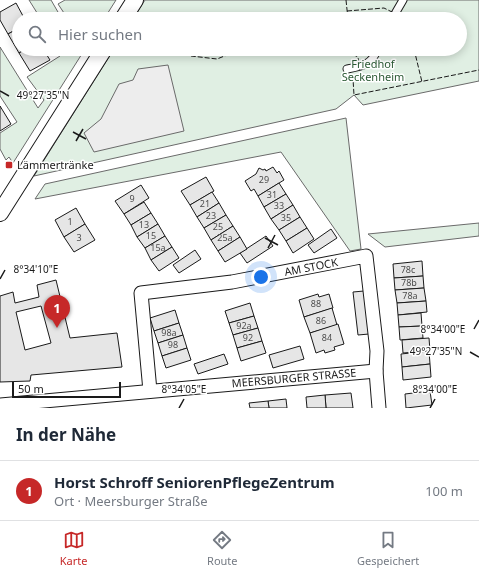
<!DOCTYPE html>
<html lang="de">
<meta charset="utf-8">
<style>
:root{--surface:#fff;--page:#f2f2f3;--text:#1f2937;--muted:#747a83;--line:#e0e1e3;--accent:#c62828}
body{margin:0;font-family:"Noto Sans",sans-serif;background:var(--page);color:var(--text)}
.scale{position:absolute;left:12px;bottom:10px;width:109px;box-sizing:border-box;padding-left:4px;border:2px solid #1a1a1a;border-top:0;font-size:11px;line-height:14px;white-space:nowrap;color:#1a1a1a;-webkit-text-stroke:3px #fff;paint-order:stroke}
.you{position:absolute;left:261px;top:277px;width:14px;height:14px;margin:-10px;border:3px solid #fff;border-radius:50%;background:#1a73e8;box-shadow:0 0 0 6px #1a73e833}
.badge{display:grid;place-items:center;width:26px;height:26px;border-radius:50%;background:var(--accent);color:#fff;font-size:13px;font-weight:700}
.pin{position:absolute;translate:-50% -33px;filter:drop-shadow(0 1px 2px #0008)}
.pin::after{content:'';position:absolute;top:21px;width:14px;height:12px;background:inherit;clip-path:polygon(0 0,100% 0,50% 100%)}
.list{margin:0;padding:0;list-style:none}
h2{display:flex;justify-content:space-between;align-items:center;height:52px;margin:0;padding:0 16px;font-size:17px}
h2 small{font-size:13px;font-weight:400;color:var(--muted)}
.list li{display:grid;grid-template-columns:26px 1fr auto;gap:12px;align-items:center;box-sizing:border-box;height:60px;padding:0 16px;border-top:1px solid var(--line)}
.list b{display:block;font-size:15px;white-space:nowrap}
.list p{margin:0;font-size:13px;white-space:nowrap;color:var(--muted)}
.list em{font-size:13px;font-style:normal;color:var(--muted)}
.icon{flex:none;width:22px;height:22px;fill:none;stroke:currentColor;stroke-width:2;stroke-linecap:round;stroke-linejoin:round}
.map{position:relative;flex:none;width:479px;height:408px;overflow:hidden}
.search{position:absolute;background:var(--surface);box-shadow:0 2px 10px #0003;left:12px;right:12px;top:12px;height:44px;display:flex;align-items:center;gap:10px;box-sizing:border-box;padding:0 14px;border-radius:22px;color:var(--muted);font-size:15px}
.sheet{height:112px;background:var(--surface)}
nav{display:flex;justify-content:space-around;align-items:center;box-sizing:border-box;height:56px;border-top:1px solid var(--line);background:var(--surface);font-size:11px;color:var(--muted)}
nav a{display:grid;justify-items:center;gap:2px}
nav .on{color:var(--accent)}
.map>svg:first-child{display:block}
.green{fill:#e0efe3;stroke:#6a6a6a}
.parking{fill:#ededed;stroke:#6a6a6a}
.building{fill:#e6e6e6;stroke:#1a1a1a;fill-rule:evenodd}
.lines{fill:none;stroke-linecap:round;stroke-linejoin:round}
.service-casing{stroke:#1a1a1a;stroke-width:9}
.minor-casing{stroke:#1a1a1a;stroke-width:15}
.tertiary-casing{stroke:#1a1a1a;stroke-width:18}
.service{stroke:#fff;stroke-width:7}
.minor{stroke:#fff;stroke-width:13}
.tertiary{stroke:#fff;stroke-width:16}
.fence{stroke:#1a1a1a;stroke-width:1;stroke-dasharray:5 2;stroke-linecap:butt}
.ticks{fill:none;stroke:#1a1a1a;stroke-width:1.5}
.poi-dot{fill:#c62828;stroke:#fff;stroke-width:1.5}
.labels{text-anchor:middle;stroke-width:3;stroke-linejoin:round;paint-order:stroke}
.number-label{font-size:9px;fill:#4d4d4d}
.park-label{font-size:11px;fill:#2b5a34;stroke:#fff}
.poi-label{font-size:11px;fill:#1a1a1a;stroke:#fff;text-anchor:start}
.street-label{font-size:11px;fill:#1a1a1a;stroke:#fff}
.ticks-label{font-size:10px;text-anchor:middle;fill:#1a1a1a;stroke:#fff;stroke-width:3;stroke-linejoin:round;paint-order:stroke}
</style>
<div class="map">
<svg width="479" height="408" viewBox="0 0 479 408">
<rect width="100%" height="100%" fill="#fff"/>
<g class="green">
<polygon points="29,0 51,0 62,19 35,19 39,16"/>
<polygon points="65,0 116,0 104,19 68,19 58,4"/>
<polygon points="145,0 479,0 479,81 363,105 354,95 336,109 34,176 114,49 460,49 460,19 133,19"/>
<polygon points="0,47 38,108 44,100 27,77 60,56 56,49 85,49 13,163 9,157 6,160 0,149 0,133 17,122 0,96"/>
<polygon points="346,118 361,249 350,251 281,152 35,199 45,184"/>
<polygon points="479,223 479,236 385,247 368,234"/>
</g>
<polygon class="parking" points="168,65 184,131 94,152 84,133 101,119 119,84 133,80 138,69"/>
<g class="building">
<polygon points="16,3 23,16 22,17 23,19 19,19 19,28 8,34 0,20 0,12"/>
<polygon points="19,28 19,49 26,49 19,53 8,34"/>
<polygon points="26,49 43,49 50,60 30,71 19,53"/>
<polygon points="0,106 11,124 0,131"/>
<polygon points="273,167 277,173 279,171 284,180 258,196 254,189 251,191 245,181 256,174 259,168 263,170 265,169 266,171"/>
<polygon points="206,177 214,191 190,205 181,191"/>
<polygon points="279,183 286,194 264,207 258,196"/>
<polygon points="141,185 149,198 124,214 115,201"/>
<polygon points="212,192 219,203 197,217 190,205"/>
<polygon points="286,194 293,205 271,219 264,207"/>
<polygon points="144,202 151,213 131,225 124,214"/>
<polygon points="219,203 226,215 204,228 197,217"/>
<polygon points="293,205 300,217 279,230 271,219"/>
<polygon points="76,208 85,224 64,237 55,220"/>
<polygon points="151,213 158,224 137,237 131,225"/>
<polygon points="226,215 233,226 211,240 204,228"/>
<polygon points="300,217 307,228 286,241 279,230"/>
<polygon points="85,224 95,240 74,252 64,237"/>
<polygon points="158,224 165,236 145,248 137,237"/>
<polygon points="233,226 240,237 218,251 211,240"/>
<polygon points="307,228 314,239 293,253 286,241"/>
<polygon points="331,229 337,238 314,253 308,245"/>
<polygon points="165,236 172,247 151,260 145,248"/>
<polygon points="266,236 273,246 247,263 240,253"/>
<polygon points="240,237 247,249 225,262 218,251"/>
<polygon points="172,247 179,258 159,271 151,260"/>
<polygon points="195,250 201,259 179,273 173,265"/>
<polygon points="422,261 423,276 394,278 393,264"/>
<polygon points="423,276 424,288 395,290 394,278"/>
<path d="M56,280L70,338L117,333L122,367L31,375L30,381L0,382V296L13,292L15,303L39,297L37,285ZM41,306L51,343L25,350L16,312Z"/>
<polygon points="424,288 426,301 397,303 395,290"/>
<polygon points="364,291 369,334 358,335 353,292"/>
<polygon points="318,294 319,297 329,294 333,308 304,317 299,300"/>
<polygon points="426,301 427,312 398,315 397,303"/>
<polygon points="250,303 254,316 229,323 225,311"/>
<polygon points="332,308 337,325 310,333 304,317"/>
<polygon points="175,310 179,323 154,331 150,318"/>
<polygon points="421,313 422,326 399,327 398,315"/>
<polygon points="254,316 258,328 233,335 229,323"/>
<polygon points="179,323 183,335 158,343 154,331"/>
<polygon points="338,324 344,344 334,347 335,350 325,353 324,350 316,353 310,333"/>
<polygon points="422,326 423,338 400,340 399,327"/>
<polygon points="258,328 262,341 237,348 233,335"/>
<polygon points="183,335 187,348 162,356 158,343"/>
<polygon points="429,338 430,351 403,353 402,340"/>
<polygon points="262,341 266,353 241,361 237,348"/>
<polygon points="300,346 304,359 273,368 269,355"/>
<polygon points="187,348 191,360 166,368 162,356"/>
<polygon points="429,351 430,364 402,367 401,354"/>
<polygon points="224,354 228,364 198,374 194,364"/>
<polygon points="430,364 431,377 403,380 402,367"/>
<polygon points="430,391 432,405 406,408 405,394"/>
<polygon points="351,393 353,408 326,408 325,395"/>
<polygon points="325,395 326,408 307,408 306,397"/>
<polygon points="286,399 287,408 269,408 268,401"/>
<polygon points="268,401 269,408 250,408 249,403"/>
</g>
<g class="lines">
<defs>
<g id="service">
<polyline points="392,19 403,0"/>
<path d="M347,69C363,66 371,65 378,49"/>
</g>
<g id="minor">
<polyline points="150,391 141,293 232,282 366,256 377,351 376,371 379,408"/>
<polyline points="0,405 376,371"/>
</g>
<g id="tertiary">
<polyline points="123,19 135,0"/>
<polyline points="0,213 104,49"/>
</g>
</defs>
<use href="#service" class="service-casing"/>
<use href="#minor" class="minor-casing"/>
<use href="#tertiary" class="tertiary-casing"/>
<use href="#service" class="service"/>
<use href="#minor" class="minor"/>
<use href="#tertiary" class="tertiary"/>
<g class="fence">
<polyline points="346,0 348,19"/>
<polyline points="347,11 384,8 406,19"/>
<polyline points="206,19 248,16 249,19"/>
<polyline points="189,49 191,56 217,59 242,49"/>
<polyline points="350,49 350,53 358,57 360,75 353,79 354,95 479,70"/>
<polyline points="414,49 422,82"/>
</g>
</g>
<path class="ticks" d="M0,91L9,96M73,132L86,139M76,141L83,129M265,238L278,245M268,248L275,235M0,279L5,270M474,329L479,320M470,352L479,357M179,408L184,399M430,408L435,399"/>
<rect class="poi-dot" x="5" y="161" width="8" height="8" rx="2"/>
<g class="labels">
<g class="number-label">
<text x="264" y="183">29</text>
<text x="272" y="198">31</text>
<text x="132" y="202">9</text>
<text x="205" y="207">21</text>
<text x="279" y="209">33</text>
<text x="211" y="219">23</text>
<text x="286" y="221">35</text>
<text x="70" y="225">1</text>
<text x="144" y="228">13</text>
<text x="218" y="230">25</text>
<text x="151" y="239">15</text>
<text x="79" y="241">3</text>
<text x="225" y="241">25a</text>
<text x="158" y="251">15a</text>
<text x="408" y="273">78c</text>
<text x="409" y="286">78b</text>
<text x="410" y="299">78a</text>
<text x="316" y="307">88</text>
<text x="321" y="324">86</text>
<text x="244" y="329">92a</text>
<text x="169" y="336">98a</text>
<text x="248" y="341">92</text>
<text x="327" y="341">84</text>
<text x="173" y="348">98</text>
</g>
<g class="park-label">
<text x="373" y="68">Friedhof<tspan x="373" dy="13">Seckenheim</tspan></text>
</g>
<g class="poi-label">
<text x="17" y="169">Lämmertränke</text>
</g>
<g class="street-label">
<text transform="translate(311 267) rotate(-11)" y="4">AM STOCK</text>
<text transform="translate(294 378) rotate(-5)" y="4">MEERSBURGER STRASSE</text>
</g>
</g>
<g class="ticks-label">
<text x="43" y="99">49°27'35"N</text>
<text x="36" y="273">8°34'10"E</text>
<text x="443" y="333">8°34'00"E</text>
<text x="436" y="355">49°27'35"N</text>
<text x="184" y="393">8°34'05"E</text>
<text x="435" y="393">8°34'00"E</text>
</g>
</svg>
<div class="scale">50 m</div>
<div class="you"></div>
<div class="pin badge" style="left:57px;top:328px">1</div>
<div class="search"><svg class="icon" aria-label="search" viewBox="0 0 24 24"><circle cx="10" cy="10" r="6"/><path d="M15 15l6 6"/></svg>Hier suchen</div>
</div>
<section class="sheet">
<h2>In der Nähe<small></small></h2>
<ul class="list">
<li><span class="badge">1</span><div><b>Horst Schroff SeniorenPflegeZentrum</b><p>Ort · Meersburger Straße</p></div><em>100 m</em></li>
</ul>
</section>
<nav>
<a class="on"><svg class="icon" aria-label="map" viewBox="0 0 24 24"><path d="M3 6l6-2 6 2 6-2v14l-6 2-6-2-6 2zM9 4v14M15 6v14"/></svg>Karte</a>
<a><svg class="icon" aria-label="directions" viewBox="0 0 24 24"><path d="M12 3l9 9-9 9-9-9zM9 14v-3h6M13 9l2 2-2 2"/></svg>Route</a>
<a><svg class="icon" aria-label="saved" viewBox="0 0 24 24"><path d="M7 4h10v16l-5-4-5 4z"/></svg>Gespeichert</a>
</nav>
